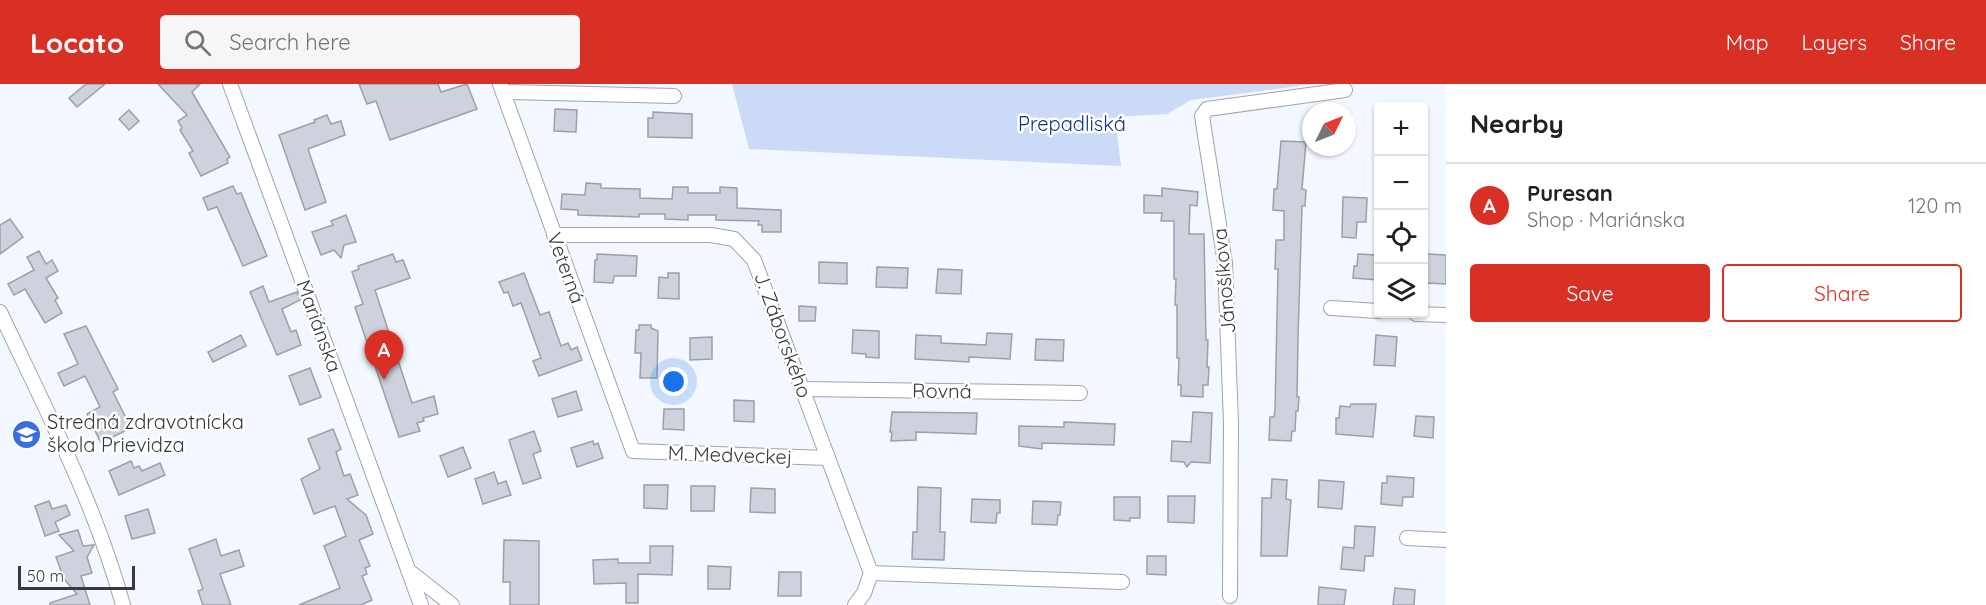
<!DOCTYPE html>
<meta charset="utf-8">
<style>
:root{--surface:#fff;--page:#f6f6f6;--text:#202124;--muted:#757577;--line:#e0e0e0;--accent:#d93025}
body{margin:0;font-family:Quicksand,sans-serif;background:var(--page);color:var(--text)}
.controls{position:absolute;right:18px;top:18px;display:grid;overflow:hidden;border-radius:6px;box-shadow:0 2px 4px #0004}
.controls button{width:54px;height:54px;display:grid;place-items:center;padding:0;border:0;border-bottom:2px solid var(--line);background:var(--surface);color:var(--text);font:30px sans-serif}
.compass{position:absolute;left:1302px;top:18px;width:54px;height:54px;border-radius:50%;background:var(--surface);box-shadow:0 2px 4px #0004;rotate:47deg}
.scale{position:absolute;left:18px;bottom:15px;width:117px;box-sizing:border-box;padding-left:6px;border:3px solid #37393d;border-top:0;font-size:16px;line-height:21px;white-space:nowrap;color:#37393d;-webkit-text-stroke:4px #fff;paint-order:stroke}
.you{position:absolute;left:674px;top:298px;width:21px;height:21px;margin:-15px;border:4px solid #fff;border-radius:50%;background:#1a73e8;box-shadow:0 0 0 9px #1a73e833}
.badge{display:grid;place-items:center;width:39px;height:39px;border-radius:50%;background:var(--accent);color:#fff;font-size:20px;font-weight:700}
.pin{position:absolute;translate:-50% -50px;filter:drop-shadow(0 2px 3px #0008)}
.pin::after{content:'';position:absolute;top:32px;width:21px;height:18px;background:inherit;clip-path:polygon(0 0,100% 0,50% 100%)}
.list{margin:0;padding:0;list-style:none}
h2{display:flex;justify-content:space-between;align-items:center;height:78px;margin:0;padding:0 24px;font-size:26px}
h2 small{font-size:20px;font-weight:400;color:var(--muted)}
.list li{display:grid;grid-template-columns:39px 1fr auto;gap:18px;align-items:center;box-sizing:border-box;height:84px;padding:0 24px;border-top:2px solid var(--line)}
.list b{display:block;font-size:22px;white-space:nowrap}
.list p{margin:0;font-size:20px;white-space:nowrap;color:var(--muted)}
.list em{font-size:20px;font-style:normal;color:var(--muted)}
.actions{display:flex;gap:12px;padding:18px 24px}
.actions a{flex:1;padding:14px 0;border:2px solid var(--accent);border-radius:6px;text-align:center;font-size:21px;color:var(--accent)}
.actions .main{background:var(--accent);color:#fff}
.icon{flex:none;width:33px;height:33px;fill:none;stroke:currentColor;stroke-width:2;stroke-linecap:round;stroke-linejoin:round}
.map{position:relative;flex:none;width:1446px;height:521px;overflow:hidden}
header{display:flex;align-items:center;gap:36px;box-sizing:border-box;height:84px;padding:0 30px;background:var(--accent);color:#fff}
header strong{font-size:28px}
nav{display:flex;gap:33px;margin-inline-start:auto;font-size:21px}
.search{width:420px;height:54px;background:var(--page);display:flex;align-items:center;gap:15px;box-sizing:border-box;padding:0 21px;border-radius:6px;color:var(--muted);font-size:22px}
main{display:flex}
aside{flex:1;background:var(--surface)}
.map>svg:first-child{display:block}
.green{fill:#cbdaf7}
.building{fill:#cdd2dc;stroke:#9ba0a9;stroke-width:1.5}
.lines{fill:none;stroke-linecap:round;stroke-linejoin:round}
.minor-casing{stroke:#9fa4ad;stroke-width:16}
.minor{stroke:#fff;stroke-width:14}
.labels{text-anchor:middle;stroke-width:5;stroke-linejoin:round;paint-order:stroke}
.park-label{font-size:20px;fill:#0f3386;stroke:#fff}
.street-label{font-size:20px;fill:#37393d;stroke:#fff}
.poi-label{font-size:20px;fill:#37393d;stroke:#fff;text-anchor:start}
</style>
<header>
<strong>Locato</strong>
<div class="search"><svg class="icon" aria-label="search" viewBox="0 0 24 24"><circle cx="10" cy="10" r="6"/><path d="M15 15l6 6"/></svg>Search here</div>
<nav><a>Map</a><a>Layers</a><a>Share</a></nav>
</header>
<main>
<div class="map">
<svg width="1446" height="521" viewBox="0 0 1446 521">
<rect width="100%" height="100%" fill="#f3f7ff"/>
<polygon class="green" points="732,0 1314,0 1191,16 1167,30 1115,33 1121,82 749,65"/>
<g class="building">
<polygon points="86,0 105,0 77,23 69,14"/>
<polygon points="158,0 200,0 192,8 230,73 227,75 228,79 201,92 189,69 193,67 180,46 182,44 178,37 187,31"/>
<polygon points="359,0 438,0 441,8 467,0 477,25 390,56 376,17 367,20"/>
<polygon points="555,25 577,26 576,48 554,47"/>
<polygon points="129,26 139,37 129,46 119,35"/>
<polygon points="653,28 692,30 692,54 648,53 648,34 653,34"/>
<polygon points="327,31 331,40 341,37 345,51 308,65 326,118 305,126 279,51 315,38 314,36"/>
<polygon points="1281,57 1306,58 1302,105 1306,106 1305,122 1302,122 1298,254 1297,313 1299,313 1298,327 1296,327 1295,347 1292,347 1291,357 1269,356 1270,333 1274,333 1275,326 1278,185 1275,185 1276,156 1284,156 1284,127 1273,126 1274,105 1277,105"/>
<polygon points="586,99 601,100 601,104 640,105 640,114 672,115 673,103 688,103 688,109 720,109 720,103 737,104 737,124 781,126 781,148 762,148 762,141 758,141 759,137 716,136 716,131 688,131 688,136 665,135 665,130 639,130 639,133 578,131 578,126 561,125 562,110 585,111"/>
<polygon points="233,102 237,110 241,109 267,172 243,182 217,123 208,126 203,114"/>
<polygon points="1162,104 1198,108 1197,122 1190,121 1189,150 1204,150 1206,256 1208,256 1207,283 1209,283 1208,301 1203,301 1203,313 1181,312 1181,301 1178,301 1179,274 1177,274 1177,221 1175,221 1176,195 1174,195 1174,137 1161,137 1162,129 1144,129 1144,111 1162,112"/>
<polygon points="1343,113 1367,114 1366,138 1357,138 1356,154 1342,153"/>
<polygon points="346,131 356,158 344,161 341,174 334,166 321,171 312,148 333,141 331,137"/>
<polygon points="10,135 23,153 0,170 0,141"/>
<polygon points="39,167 46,180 52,176 58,187 46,194 58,214 55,216 62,229 45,239 25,205 14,211 8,200 34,186 27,173"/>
<polygon points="393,170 396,178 403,176 410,194 375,206 412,319 434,312 438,330 423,334 424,337 417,339 420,347 399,353 355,223 363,220 352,188 359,185 358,182"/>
<polygon points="597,170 637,172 636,192 614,192 613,199 594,198 595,176 597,176"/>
<polygon points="1358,170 1377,171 1378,196 1353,194 1354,182 1357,182"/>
<polygon points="1427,170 1446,171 1446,200 1425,199"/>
<polygon points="819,178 847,179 847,200 819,199"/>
<polygon points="877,183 908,184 907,204 876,203"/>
<polygon points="938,185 962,186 961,210 936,209"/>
<polygon points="524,189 540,231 549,228 561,262 568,259 571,266 577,263 582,276 539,292 533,277 541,274 521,219 513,222 508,208 504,209 499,198"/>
<polygon points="668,189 679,189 679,215 658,214 659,193 668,194"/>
<polygon points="263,202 269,218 297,208 300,216 282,225 291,248 296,246 301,261 277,271 250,208"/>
<polygon points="799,222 816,223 815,237 799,237"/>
<polygon points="639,241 651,241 651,244 658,247 657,294 640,294 641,269 635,269 636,246 639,246"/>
<polygon points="86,242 118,305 113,308 131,344 101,359 87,330 100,323 85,292 64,302 58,289 78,280 64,250"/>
<polygon points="853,246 879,247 879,274 866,273 866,270 852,269"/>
<polygon points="987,249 1012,250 1010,275 969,273 969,278 915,275 916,251 941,252 941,259 986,261"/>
<polygon points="241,251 246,262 213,278 208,268"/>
<polygon points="1376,251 1397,253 1395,282 1374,281"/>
<polygon points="712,253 712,275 690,276 690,254"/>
<polygon points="1036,255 1064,256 1063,277 1035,276"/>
<polygon points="310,284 321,313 300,321 289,292"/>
<polygon points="576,307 582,326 558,333 552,315"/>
<polygon points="734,316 754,317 754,338 734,337"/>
<polygon points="1351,320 1376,320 1373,353 1336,350 1336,334 1339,334 1340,322 1350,323"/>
<polygon points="664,325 684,325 684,346 663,345"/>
<polygon points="892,328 977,329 976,350 916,348 916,356 891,357 892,348 890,348"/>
<polygon points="1193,328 1212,329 1210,379 1191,378 1187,383 1184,378 1171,377 1172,357 1191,358"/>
<polygon points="1416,332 1434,333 1433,354 1414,352"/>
<polygon points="1064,338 1115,340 1114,361 1042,359 1042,365 1019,362 1019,342 1064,343"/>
<polygon points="333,345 341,365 336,368 344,392 350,390 358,411 347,415 366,431 373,450 359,456 370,482 365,484 367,490 362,492 372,516 361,521 299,521 340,504 324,462 346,452 335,422 314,430 301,395 320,385 308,355"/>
<polygon points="534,347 541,367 533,370 541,394 523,400 509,356"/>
<polygon points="593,357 594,361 598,359 603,374 577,383 571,364"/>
<polygon points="463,363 471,384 448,393 440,372"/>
<polygon points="131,377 134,384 139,382 142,387 160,379 165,391 119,411 109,387"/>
<polygon points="494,388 498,400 506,397 511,411 483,420 475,395"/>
<polygon points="1387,392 1414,394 1413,413 1403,413 1402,422 1381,420 1382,399 1387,399"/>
<polygon points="1272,395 1287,396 1286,415 1291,416 1287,472 1261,472 1262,414 1271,414"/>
<polygon points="1319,396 1344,398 1342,425 1318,423"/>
<polygon points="644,401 668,401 667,425 644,424"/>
<polygon points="691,402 715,402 714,427 691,427"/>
<polygon points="918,403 941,404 940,448 945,448 944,476 912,475 913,448 917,448"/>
<polygon points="751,404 775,405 775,429 750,428"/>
<polygon points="1168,412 1195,412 1194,439 1168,438"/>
<polygon points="1114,413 1140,413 1140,434 1130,434 1130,437 1114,436"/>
<polygon points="972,415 1000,416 1000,429 997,429 996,439 971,438"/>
<polygon points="49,417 52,425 66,421 70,431 55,438 59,447 45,452 35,422"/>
<polygon points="1033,417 1061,418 1060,431 1058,431 1057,441 1032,440"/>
<polygon points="148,425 155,449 132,455 125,432"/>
<polygon points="1355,442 1375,443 1373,472 1365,472 1364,487 1341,485 1343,463 1354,464"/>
<polygon points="78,446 83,462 94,461 87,473 92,489 81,492 90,521 50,521 50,519 77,510 64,495 56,473 74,467 59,451"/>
<polygon points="216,455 221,472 239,466 244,482 220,490 231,521 203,521 198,507 203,505 189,465"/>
<polygon points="504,456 539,457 539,521 510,521 510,498 503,498"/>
<polygon points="650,462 673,462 672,491 638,490 638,519 626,519 626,499 594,500 593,476 618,475 618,479 650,479"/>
<polygon points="1147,472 1166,472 1166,491 1147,490"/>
<polygon points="708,482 731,483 730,505 708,505"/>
<polygon points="779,488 801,488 801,512 778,512"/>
<polygon points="1319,503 1346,506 1344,521 1318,521"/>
<polygon points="1395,504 1415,506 1414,521 1393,521"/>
</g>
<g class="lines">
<defs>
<g id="minor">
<polyline points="230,0 421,521"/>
<polyline points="500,0 633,367 828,374"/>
<polyline points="503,8 674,12"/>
<polyline points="554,151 711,151 734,155 754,176 871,489 864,509 855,521"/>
<polyline points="1331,224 1378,227"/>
<path d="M0,228C45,324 95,419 123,521"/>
<polyline points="1416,230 1446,231"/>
<polyline points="803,305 1080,309"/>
<polyline points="1407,454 1446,456"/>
<polyline points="409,487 452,521"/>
<polyline points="871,489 1122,498"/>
<polyline points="1230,512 1231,339 1225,179 1202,32 1207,25 1345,6"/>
</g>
</defs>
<use href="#minor" class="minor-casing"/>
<use href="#minor" class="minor"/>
</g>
<defs>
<symbol id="school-disc" viewBox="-11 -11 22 22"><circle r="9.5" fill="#3a6ddd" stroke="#fff"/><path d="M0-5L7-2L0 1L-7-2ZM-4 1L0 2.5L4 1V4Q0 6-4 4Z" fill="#fff"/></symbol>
</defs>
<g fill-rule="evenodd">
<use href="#school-disc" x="10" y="334" width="33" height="33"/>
</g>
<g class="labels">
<g class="park-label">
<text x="1072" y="47">Prepadliská</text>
</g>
<g class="street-label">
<text transform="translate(566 184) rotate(70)" y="7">Veterná</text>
<text transform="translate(1224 197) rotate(-95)" y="7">Jánošíkova</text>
<text transform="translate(319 242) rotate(70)" y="7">Mariánska</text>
<text transform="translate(783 251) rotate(70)" y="7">J. Záborského</text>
<text transform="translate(942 307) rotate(1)" y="7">Rovná</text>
<text transform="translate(730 371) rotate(2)" y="7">M. Medveckej</text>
</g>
<g class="poi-label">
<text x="47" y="345">Stredná zdravotnícka<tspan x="47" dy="23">škola Prievidza</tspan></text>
</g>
</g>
</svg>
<div class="controls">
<button>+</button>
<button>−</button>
<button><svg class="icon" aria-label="locate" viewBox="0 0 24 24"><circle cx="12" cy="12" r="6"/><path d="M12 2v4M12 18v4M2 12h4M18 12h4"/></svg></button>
<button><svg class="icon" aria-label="layers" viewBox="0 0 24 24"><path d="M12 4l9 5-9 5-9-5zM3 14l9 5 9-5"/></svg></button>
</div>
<svg class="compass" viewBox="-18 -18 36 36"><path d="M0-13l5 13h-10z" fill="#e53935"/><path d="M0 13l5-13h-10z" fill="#757577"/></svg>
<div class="scale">50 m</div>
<div class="you"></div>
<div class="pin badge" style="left:384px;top:296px">A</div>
</div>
<aside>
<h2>Nearby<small></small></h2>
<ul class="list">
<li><span class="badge">A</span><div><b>Puresan</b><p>Shop · Mariánska</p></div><em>120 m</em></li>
</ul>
<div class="actions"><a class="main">Save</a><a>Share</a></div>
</aside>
</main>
